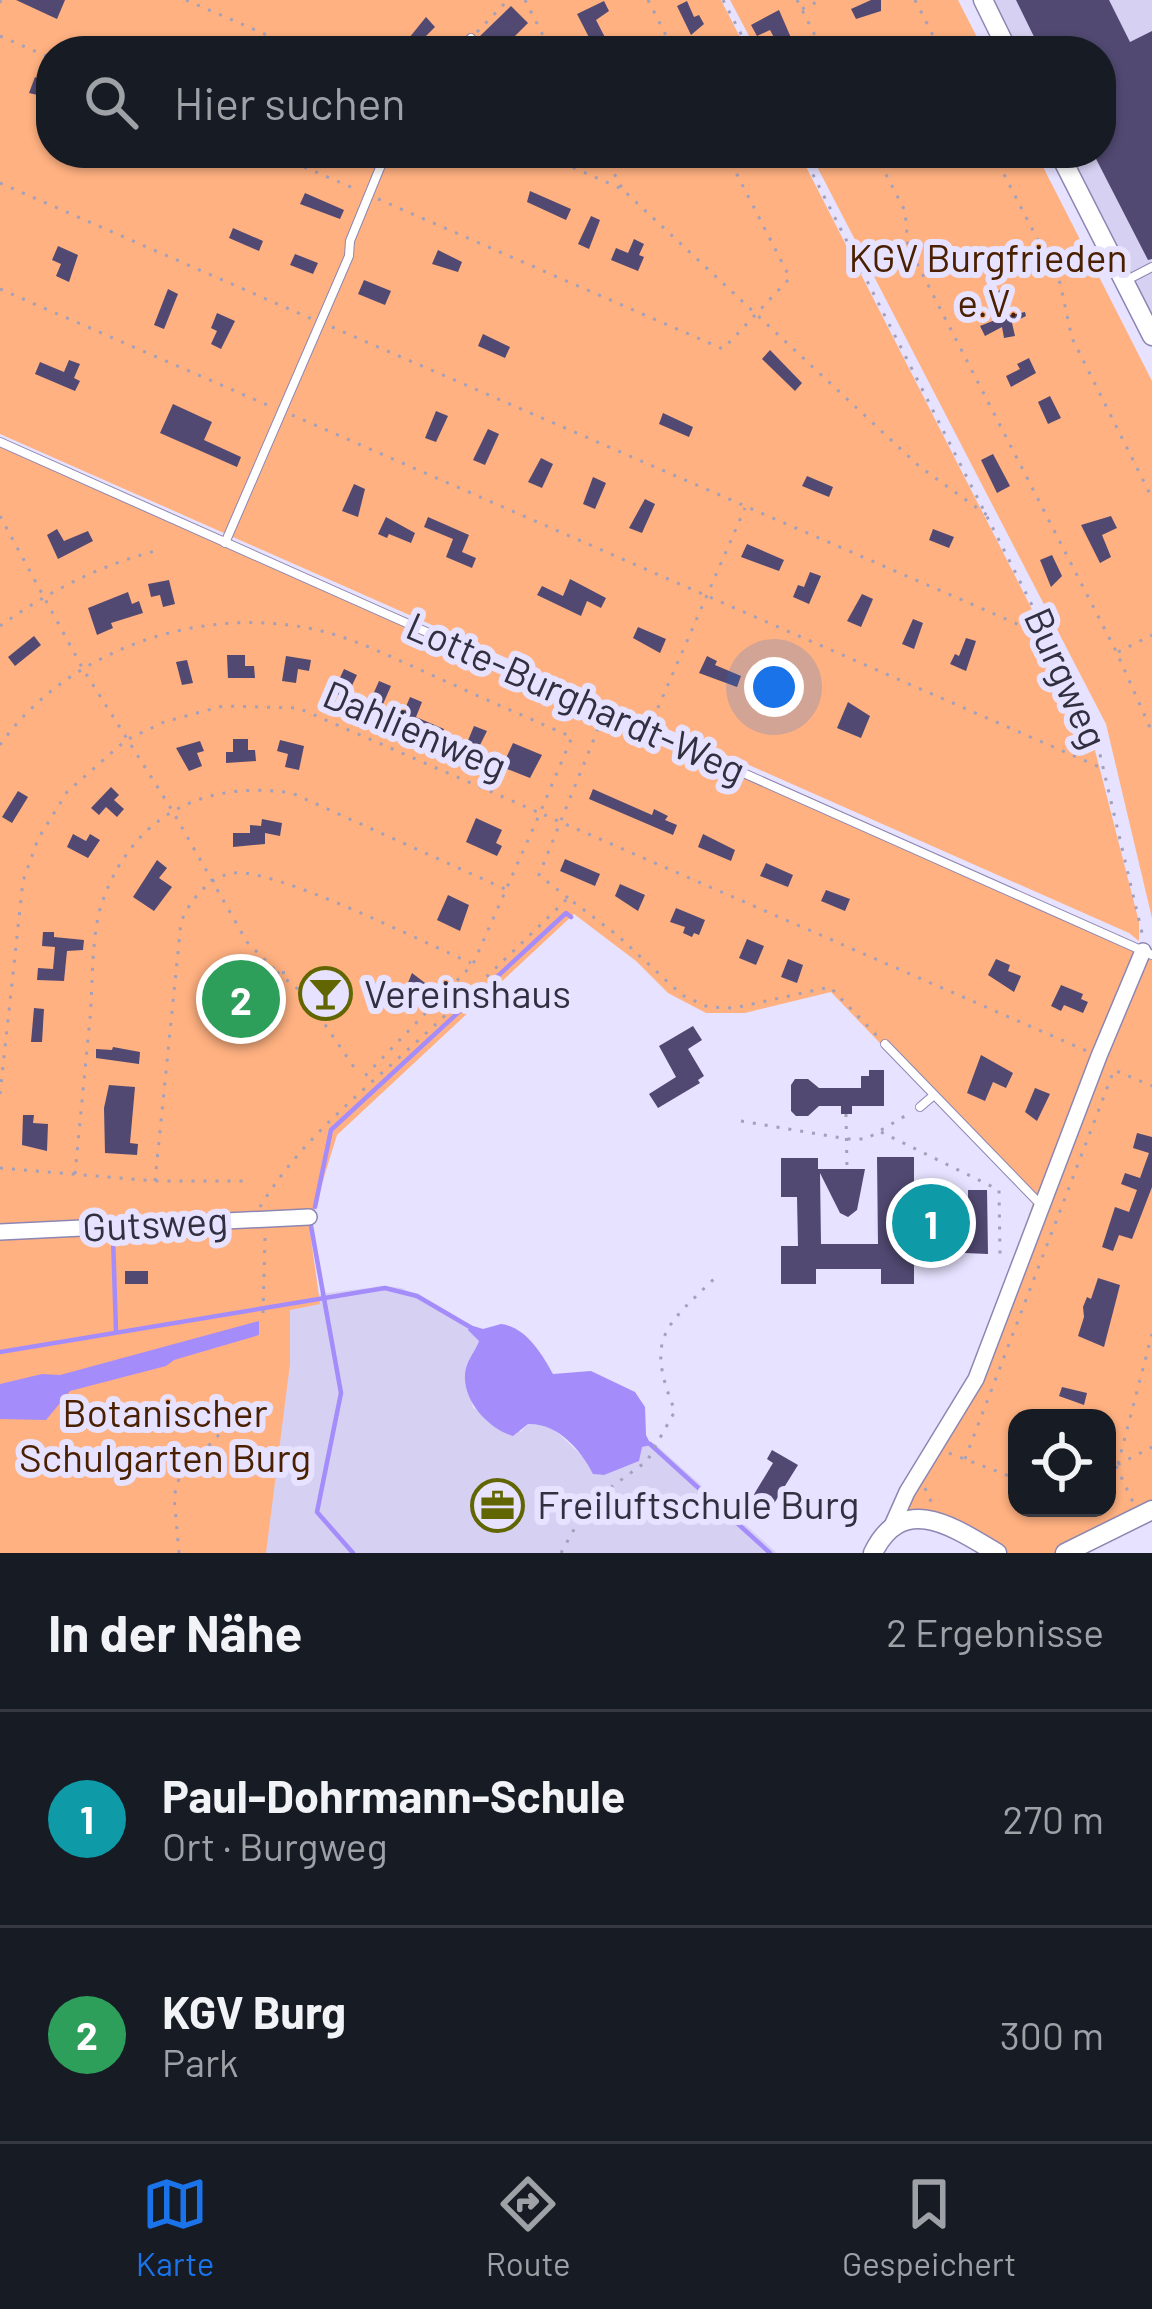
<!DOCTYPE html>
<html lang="de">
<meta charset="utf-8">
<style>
:root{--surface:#171b24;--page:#20242c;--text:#f1f3f6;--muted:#9ea1a6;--line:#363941;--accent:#1a73e8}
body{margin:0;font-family:Barlow,sans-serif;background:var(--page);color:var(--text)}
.controls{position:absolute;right:36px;bottom:36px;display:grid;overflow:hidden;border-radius:24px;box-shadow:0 3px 9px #0004}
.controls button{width:108px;height:108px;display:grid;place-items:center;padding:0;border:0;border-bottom:3px solid var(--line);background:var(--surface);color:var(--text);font:60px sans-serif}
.you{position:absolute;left:774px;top:687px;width:42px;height:42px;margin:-30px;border:9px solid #fff;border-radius:50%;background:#1a73e8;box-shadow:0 0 0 18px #1a73e833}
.badge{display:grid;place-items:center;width:78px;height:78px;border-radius:50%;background:var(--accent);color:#fff;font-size:39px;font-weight:700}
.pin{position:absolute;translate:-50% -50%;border:6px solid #fff;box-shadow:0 3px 12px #0006}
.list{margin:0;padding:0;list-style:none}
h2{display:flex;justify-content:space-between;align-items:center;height:156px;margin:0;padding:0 48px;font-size:51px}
h2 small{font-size:39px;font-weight:400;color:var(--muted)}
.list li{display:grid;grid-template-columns:78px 1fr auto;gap:36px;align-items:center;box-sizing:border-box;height:216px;padding:0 48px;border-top:3px solid var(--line)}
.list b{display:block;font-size:45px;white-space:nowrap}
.list p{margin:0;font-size:39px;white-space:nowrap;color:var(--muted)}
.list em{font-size:39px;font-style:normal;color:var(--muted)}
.icon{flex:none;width:66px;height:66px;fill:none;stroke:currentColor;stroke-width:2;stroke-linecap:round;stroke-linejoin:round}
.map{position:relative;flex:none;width:1152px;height:1553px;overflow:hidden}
.search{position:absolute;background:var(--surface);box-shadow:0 3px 9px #0004;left:36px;right:36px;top:36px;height:132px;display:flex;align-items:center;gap:30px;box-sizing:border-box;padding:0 42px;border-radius:48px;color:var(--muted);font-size:45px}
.sheet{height:588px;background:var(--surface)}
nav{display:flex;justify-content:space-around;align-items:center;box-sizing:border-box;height:168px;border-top:3px solid var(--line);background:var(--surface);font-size:33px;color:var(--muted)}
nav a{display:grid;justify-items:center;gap:6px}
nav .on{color:var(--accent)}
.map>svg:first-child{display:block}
.built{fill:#d6d1f2}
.green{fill:#ffb181;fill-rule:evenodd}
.water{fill:#a58cfb}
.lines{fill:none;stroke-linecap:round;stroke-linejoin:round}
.stream{stroke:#a58cfb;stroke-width:4.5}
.building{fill:#514971}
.service-casing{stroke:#8e86b2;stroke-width:10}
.minor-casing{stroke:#8e86b2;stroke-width:18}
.tertiary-casing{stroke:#8e86b2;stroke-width:21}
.path{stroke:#a4a0b9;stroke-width:3;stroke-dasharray:3 9;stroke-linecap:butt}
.service{stroke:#fff;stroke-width:8}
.minor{stroke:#fff;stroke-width:15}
.tertiary{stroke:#fff;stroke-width:18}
.labels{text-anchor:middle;stroke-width:12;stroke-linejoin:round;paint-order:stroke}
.park-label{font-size:39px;fill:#4a2001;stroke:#e6e2ff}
.street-label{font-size:39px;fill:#322f41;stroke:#e6e2ff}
.poi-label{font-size:39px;fill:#322f41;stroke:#e6e2ff;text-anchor:start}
</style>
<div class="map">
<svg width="1152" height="1553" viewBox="0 0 1152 1553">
<rect width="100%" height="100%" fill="#e6e2ff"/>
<g class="built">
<polygon points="993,0 1152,0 1152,313 1070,153 1101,153 1101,51 1019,51"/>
<polygon points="309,1225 319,1294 384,1286 402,1288 470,1325 469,1330 480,1342 466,1365 473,1408 521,1432 528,1424 537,1423 555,1430 583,1457 594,1474 604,1475 642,1447 654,1443 777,1553 0,1553"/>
</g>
<g class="green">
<polygon points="0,0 721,0 747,51 51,51 51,153 799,153 1086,715 1139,922 1139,941 1129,933 0,434"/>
<polygon points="730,0 958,0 984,51 757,51"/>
<polygon points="810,153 1036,153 1152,381 1152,918 1106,724"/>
<path d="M0,447L1152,955V1510L1065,1553H997L942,1522L891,1530L976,1380L1033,1203L831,992L745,1013H706L668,993L636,961L574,914L337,1135L309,1225L320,1304L290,1310V1364L266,1553H0ZM1017,1418H1107V1508H1017Z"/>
</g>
<g class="water">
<polygon points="259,1321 259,1335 174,1360 166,1366 70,1391 46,1420 0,1419 0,1384 42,1374 60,1375"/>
<path d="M501,1324C526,1327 542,1354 553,1374L591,1371L635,1392L645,1407L646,1435L651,1445L642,1447L639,1461L604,1475L593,1474C581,1450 558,1423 528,1424L513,1436C486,1428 459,1396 466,1368C468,1359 476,1350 479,1341L468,1330L470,1325L483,1329Z"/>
</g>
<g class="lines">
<g class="stream">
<polyline points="315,1207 331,1130 566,913 571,917"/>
<polyline points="311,1226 341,1393 317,1512 353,1553"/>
<polyline points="113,1238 116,1331"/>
<polyline points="0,1352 385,1288 417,1296 470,1327"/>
<polyline points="650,1444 770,1553"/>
</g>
</g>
<g class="building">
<polygon points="16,0 65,0 57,19"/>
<polygon points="871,0 881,0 881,11 856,19 851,9"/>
<polygon points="1016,0 1109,0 1130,42 1152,31 1152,259 1148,260 1093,153 1101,153 1101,51 1041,51"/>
<polygon points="604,1 609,11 596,20 612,51 596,51 577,14"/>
<polygon points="687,1 694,17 699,15 704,24 691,35 677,6"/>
<polygon points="511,6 528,23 500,51 476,51 473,48 479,37"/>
<polygon points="779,10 792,40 779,47 770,30 757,36 751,25"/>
<polygon points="426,17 435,27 416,46 409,38"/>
<polygon points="35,77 51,84 51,98 29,93"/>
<polygon points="530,191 571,209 566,220 527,202"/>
<polygon points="305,193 344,210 340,219 300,204"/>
<polygon points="591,216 600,220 589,249 578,244"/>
<polygon points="233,228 263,241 259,251 229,238"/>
<polygon points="634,239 644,244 639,255 644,257 638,271 611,260 616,248 628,253"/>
<polygon points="58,246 78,255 69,282 56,276 61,264 52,260"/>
<polygon points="438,250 462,262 458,272 432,264"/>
<polygon points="295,254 318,263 313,274 290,265"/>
<polygon points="364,280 391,291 385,305 358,294"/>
<polygon points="168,289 178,294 164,329 154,325"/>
<polygon points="1000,290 1010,315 1025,312 1026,316 1012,323 1015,336 1004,338 1002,327 985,336 980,326 1005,316 991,296"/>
<polygon points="217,313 235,321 221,349 211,344 217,331 211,328"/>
<polygon points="483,334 510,347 505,358 478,346"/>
<polygon points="770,350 802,383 795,391 762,359"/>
<polygon points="1029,358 1036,373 1011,387 1006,376 1020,369 1017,364"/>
<polygon points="69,360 80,364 74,378 80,381 75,391 35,374 40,362 64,372"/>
<polygon points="1050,396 1061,418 1048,424 1038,402"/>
<polygon points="173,404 212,422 204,440 241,457 237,467 160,433"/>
<polygon points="436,411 448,416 436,442 425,438"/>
<polygon points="663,413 693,427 689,437 659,424"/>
<polygon points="488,429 499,434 485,465 473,460"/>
<polygon points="993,454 1010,486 997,493 981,460"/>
<polygon points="541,458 553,464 542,488 528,482"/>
<polygon points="807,476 833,487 829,497 802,486"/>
<polygon points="593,477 606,483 595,509 583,504"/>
<polygon points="354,484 365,489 358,517 342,511"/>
<polygon points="645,499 655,504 642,533 629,528"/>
<polygon points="1111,516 1117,528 1102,535 1111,557 1100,563 1081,525"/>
<polygon points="386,517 415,533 411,543 389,534 387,538 378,534"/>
<polygon points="428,517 469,535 462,552 476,558 472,568 446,557 453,539 424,527"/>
<polygon points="57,529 64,541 88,531 93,541 58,559 47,535"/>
<polygon points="933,529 954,537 949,548 929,540"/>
<polygon points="747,544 784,560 779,571 741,557"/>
<polygon points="1052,555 1062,576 1051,587 1040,560"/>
<polygon points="810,572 821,576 809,604 793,597 798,585 804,587"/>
<polygon points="570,579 606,598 601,608 587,601 581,616 537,595 542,586 563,596"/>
<polygon points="169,580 175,604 163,607 160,595 151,597 148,584"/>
<polygon points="128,592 132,604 139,601 143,613 111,623 113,628 97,635 88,608"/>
<polygon points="862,594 873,599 861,627 847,621"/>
<polygon points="913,619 923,623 914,649 902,644"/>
<polygon points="638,627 666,639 660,653 633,638"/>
<polygon points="34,636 41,645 15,666 8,657"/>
<polygon points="966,638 976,641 966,671 950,664 955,654 959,656"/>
<polygon points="227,655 245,655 245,666 254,666 255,678 228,678"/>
<polygon points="286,656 311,660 309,671 298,669 296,683 282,681"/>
<polygon points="707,656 717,661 715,665 741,676 737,687 699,673"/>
<polygon points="187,660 193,683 182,685 176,662"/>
<polygon points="344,669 357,675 346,698 333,693"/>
<polygon points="379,681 391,686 379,713 367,708"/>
<polygon points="410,697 422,702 416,717 444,729 440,739 400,721"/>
<polygon points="848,702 870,716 861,738 837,728"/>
<polygon points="474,726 487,731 475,755 464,750"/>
<polygon points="233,739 248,739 248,750 255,750 256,761 226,763 226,752 233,752"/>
<polygon points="280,740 304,746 299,770 285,767 288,754 277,751"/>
<polygon points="200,741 204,751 197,753 202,766 189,771 176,748"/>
<polygon points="513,743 542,755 530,778 502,767"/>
<polygon points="111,787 119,795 114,800 124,809 117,817 106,807 99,815 91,808"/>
<polygon points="593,789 652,815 654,809 668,816 665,820 677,825 673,835 589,799"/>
<polygon points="18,791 28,797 12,823 2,817"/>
<polygon points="476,818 502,830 496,843 502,846 497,856 466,842"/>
<polygon points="262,819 282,823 280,836 265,833 265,844 233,847 233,833 250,833 250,825 261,826"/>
<polygon points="73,834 86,841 90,834 100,840 88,858 67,847"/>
<polygon points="703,834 735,850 731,861 698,847"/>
<polygon points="565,859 600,874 595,886 560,871"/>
<polygon points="157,860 167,868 159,878 172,887 154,911 133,897"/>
<polygon points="766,863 793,875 788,887 760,876"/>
<polygon points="620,884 645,895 638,911 615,896"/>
<polygon points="826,890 850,899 845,911 821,901"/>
<polygon points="448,895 469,905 460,931 437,920"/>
<polygon points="676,908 705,920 699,935 694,933 692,937 683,933 685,927 670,922"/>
<polygon points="43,932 54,932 54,937 84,940 83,950 67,951 64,981 37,980 38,968 53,969 55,947 42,946"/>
<polygon points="747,939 764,946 756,965 739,958"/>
<polygon points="788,959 803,965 797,983 781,977"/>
<polygon points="996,959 1010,965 1008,971 1021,976 1014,992 988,975"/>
<polygon points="412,973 433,989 427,997 407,985"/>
<polygon points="328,977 345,1006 325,1018 308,989"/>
<polygon points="1061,985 1083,994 1081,999 1088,1002 1083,1013 1064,1005 1061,1011 1051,1006"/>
<polygon points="34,1008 44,1009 42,1042 31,1042"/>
<polygon points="693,1026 702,1040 688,1049 704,1076 698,1080 700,1083 658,1108 649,1094 676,1077 659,1046"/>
<polygon points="113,1047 140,1052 139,1064 96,1058 96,1049 112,1050"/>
<polygon points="981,1055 1013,1073 1006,1088 993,1082 985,1101 967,1093"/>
<polygon points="869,1070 884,1070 884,1106 852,1106 852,1114 841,1114 841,1106 819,1106 808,1116 796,1116 791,1111 791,1085 795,1079 808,1079 819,1088 861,1088 861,1076 869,1076"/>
<polygon points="109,1085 135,1087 130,1143 138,1144 137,1155 105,1153 104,1108"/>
<polygon points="1035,1088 1050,1094 1037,1121 1025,1112"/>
<polygon points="23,1115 34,1115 33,1123 48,1124 47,1151 22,1145"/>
<polygon points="1137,1133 1152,1137 1152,1187 1132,1239 1119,1235 1113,1251 1102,1247 1115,1207 1129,1212 1137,1190 1121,1184 1125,1173 1140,1178 1149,1153 1133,1148"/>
<polygon points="877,1157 914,1157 914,1214 963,1214 963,1208 968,1208 968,1190 987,1190 988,1254 965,1253 963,1227 914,1227 914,1284 881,1284 881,1269 816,1269 816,1284 781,1284 781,1246 798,1246 797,1197 781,1197 781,1158 818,1158 818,1169 865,1169 857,1210 848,1217 840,1213 820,1173 821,1244 878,1244"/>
<rect x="125" y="1271" width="23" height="13"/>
<polygon points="1098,1278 1120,1285 1104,1347 1078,1336 1084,1317 1083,1307 1087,1297 1091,1299"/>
<polygon points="1062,1387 1087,1393 1084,1405 1059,1396"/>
<polygon points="772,1450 798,1465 765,1518 750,1509 753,1503 750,1501 773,1463 767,1459"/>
</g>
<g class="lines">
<defs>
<g id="service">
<polyline points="458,51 471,38"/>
<polyline points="1125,281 1152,267"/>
<polyline points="0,442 1152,955"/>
<polyline points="225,543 349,256 350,241 386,153"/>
<polyline points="885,1044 1041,1205"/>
<polyline points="920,1107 934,1095"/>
</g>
<g id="minor">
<polyline points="0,1232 309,1217"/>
<polyline points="891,1528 907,1492 976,1379 1099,1056 1143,951"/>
</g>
<g id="tertiary">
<polyline points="983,0 1008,51"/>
<polyline points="1059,153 1152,336"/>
<path d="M873,1553C903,1491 955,1528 997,1553"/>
<polyline points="1065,1553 1152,1510"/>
</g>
</defs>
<use href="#service" class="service-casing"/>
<use href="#minor" class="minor-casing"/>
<use href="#tertiary" class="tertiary-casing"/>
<g class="path">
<polyline points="186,0 304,51"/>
<polyline points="525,0 551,51"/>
<polyline points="648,0 674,51"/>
<polyline points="723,0 750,51"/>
<polyline points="797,0 823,51"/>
<polyline points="915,0 941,51"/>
<polyline points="0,3 1,0"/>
<polyline points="802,9 821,0"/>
<polyline points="477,32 508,0"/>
<polyline points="0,36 51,58"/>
<polyline points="271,153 358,190"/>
<polyline points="540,153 622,189 920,467 987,515"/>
<polyline points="603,153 622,188"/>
<polyline points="802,153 1093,725 1143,937"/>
<polyline points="875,153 905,211 908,246 1117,653 1152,732"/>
<polyline points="993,153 1060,283 1072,338 1152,498"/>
<polyline points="0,183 312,319"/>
<polyline points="378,199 723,349 790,278 726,153"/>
<polyline points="0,289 272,407"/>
<polyline points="332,327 1052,639"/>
<polyline points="292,415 1104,769"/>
<polyline points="0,516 83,669 172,810 247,942 277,972 288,973"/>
<path d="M0,626C49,591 100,565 159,550"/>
<polyline points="1118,652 1152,635"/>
<polyline points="653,719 745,508"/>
<path d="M0,745C72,643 218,599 336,635C365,644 393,658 421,670C471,693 521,715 572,737L540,813L1087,1051"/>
<polyline points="568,898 539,875 600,724"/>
<polyline points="277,972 304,994 358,1073"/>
<polyline points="0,1094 23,881 38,839 67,792 126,740 164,722 223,706 298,708 540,813 473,964 363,1078"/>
<polyline points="846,1114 847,1169"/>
<polyline points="741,1121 847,1139 866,1139 910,1113"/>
<polyline points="881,1132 999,1190 1000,1254"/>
<polyline points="0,1168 155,1181 246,1181"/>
<path d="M75,1174C80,1122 85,1070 90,1018C93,984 91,931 103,900C134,814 205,780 292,793L505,889"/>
<path d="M155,1181L181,922C190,900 209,876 234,873C275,868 425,943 471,963"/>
<path d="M260,1207C299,1142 357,1096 413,1045C466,997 517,948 568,898L617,935L682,995L708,1007L734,1008L830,987L880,1039"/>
<polyline points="263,1313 265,1237"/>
<polyline points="949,1453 1017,1479"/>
<polyline points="965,1459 1114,1070 1152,1086"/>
<polyline points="1118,1464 1152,1334"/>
<polyline points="1116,1466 1133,1502"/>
<polyline points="1107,1470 1152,1447"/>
<polyline points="925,1488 933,1506"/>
<polyline points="179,1553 174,1496 180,1475 242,1411"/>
<path d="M561,1553L588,1504L647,1461L675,1411C644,1336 666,1326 718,1275"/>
</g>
<use href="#service" class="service"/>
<use href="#minor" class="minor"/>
<use href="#tertiary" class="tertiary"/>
</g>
<defs>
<symbol id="bar-ring" viewBox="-11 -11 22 22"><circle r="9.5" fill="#e6e2ff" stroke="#626602" stroke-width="1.5"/><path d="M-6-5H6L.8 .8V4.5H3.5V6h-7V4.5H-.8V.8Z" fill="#626602"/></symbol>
<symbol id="office-ring" viewBox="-11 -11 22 22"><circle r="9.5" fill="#e6e2ff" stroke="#626602" stroke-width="1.5"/><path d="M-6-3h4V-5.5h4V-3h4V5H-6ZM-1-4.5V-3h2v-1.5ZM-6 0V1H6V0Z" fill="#626602"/></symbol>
</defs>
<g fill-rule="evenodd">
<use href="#bar-ring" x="296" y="964" width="59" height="59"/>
<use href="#office-ring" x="468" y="1476" width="59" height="59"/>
</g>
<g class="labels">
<g class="park-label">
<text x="988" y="272">KGV Burgfrieden<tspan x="988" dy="45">e.V.</tspan></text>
<text x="165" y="1427">Botanischer<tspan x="165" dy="45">Schulgarten Burg</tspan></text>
</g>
<g class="street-label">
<text transform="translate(1066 678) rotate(66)" y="14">Burgweg</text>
<text transform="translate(576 698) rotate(24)" y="14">Lotte-Burghardt-Weg</text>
<text transform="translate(415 730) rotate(23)" y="14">Dahlienweg</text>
<text transform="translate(155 1224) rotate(-3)" y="14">Gutsweg</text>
</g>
<g class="poi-label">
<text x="364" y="1008">Vereinshaus</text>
<text x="537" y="1519">Freiluftschule Burg</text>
</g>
</g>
</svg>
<div class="controls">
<button><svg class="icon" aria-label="locate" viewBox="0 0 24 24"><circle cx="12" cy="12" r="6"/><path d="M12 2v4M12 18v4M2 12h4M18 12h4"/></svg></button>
</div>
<div class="you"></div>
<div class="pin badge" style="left:931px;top:1223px;background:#0f9aa8">1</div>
<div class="pin badge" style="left:241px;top:999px;background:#2e9e5b">2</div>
<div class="search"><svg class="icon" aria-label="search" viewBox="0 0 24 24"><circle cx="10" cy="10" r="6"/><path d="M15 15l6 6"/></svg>Hier suchen</div>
</div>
<section class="sheet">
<h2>In der Nähe<small>2 Ergebnisse</small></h2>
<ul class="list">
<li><span class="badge" style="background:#0f9aa8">1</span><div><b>Paul-Dohrmann-Schule</b><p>Ort · Burgweg</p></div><em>270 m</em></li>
<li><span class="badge" style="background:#2e9e5b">2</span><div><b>KGV Burg</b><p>Park</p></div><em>300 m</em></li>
</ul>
</section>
<nav>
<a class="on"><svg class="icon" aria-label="map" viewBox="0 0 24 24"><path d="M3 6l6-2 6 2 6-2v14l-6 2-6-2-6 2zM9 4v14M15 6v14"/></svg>Karte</a>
<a><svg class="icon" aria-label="directions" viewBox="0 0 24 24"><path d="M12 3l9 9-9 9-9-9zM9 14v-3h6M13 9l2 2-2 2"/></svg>Route</a>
<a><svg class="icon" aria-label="saved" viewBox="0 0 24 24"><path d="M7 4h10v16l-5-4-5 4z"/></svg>Gespeichert</a>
</nav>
